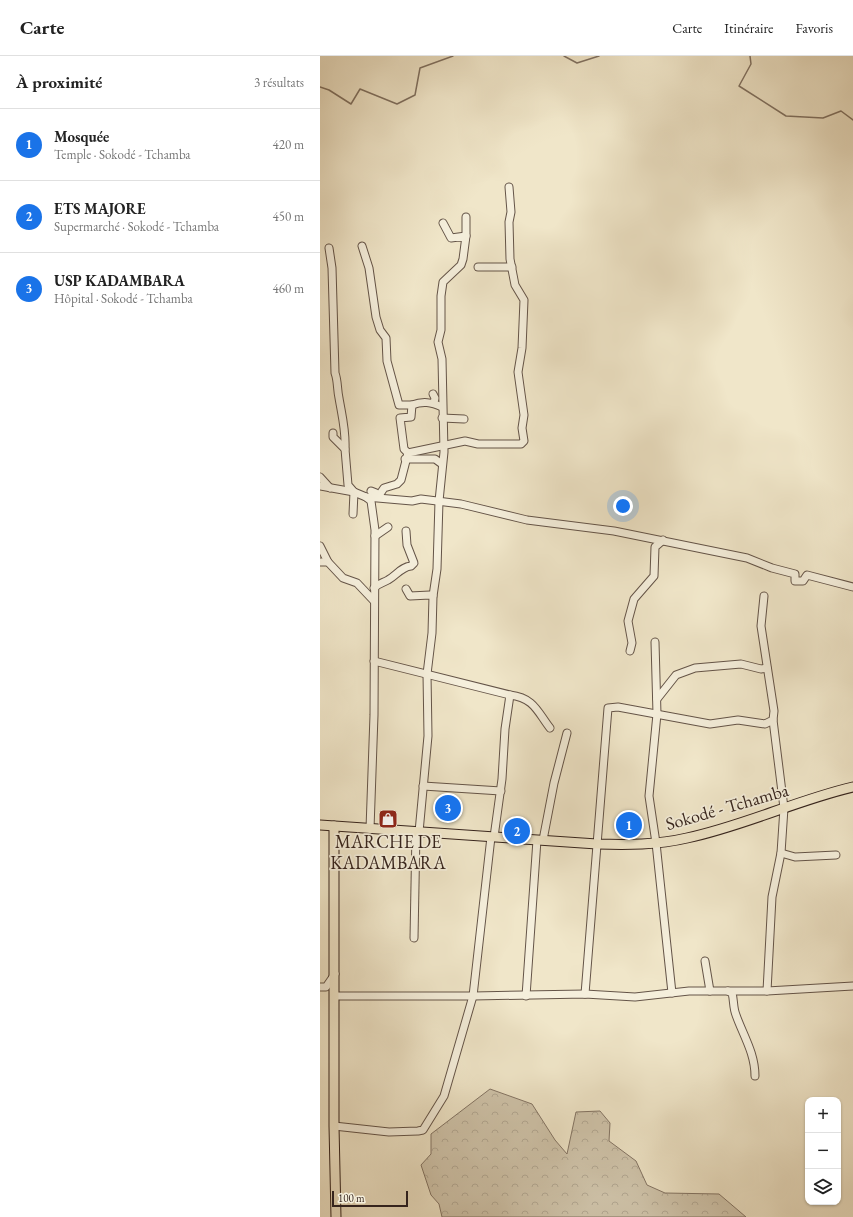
<!DOCTYPE html>
<html lang="fr">
<meta charset="utf-8">
<style>
:root{--surface:#fff;--page:#f6f6f6;--text:#222;--muted:#767676;--line:#e0e0e0;--accent:#1a73e8}
body{margin:0;font-family:"EB Garamond",serif;background:var(--page);color:var(--text)}
.controls{position:absolute;right:12px;bottom:12px;display:grid;overflow:hidden;border-radius:8px;box-shadow:0 1px 3px #0004}
.controls button{width:36px;height:36px;display:grid;place-items:center;padding:0;border:0;border-bottom:1px solid var(--line);background:var(--surface);color:var(--text);font:20px sans-serif}
.scale{position:absolute;left:12px;bottom:10px;width:76px;box-sizing:border-box;padding-left:4px;border:2px solid #36241d;border-top:0;font-size:11px;line-height:14px;white-space:nowrap;color:#36241d;-webkit-text-stroke:3px #f5efdc;paint-order:stroke}
.you{position:absolute;left:303px;top:450px;width:14px;height:14px;margin:-10px;border:3px solid #fff;border-radius:50%;background:#1a73e8;box-shadow:0 0 0 6px #1a73e833}
.badge{display:grid;place-items:center;width:26px;height:26px;border-radius:50%;background:var(--accent);color:#fff;font-size:13px;font-weight:700}
.pin{position:absolute;translate:-50% -50%;border:2px solid #fff;box-shadow:0 1px 4px #0006}
.list{margin:0;padding:0;list-style:none}
h2{display:flex;justify-content:space-between;align-items:center;height:52px;margin:0;padding:0 16px;font-size:17px}
h2 small{font-size:13px;font-weight:400;color:var(--muted)}
.list li{display:grid;grid-template-columns:26px 1fr auto;gap:12px;align-items:center;box-sizing:border-box;height:72px;padding:0 16px;border-top:1px solid var(--line)}
.list b{display:block;font-size:15px;white-space:nowrap}
.list p{margin:0;font-size:13px;white-space:nowrap;color:var(--muted)}
.list em{font-size:13px;font-style:normal;color:var(--muted)}
.icon{flex:none;width:22px;height:22px;fill:none;stroke:currentColor;stroke-width:2;stroke-linecap:round;stroke-linejoin:round}
.map{position:relative;flex:none;width:533px;height:1161px;overflow:hidden}
header{display:flex;align-items:center;gap:24px;box-sizing:border-box;height:56px;padding:0 20px;background:var(--surface);border-bottom:1px solid var(--line)}
header strong{font-size:19px}
nav{display:flex;gap:22px;margin-inline-start:auto;font-size:14px}
main{display:flex}
aside{flex:1;background:var(--surface)}
.map>svg:first-child{display:block}
.forest{fill:url(#forest-crowns);stroke:#837464}
.lines{fill:none;stroke-linecap:round;stroke-linejoin:round}
.stream{stroke:#807161;stroke-width:1.5}
.minor-casing{stroke:#645448;stroke-width:9}
.major-casing{stroke:#36241d;stroke-width:11}
.minor{stroke:#f5efdc;stroke-width:7}
.major{stroke:#f0e6c9;stroke-width:9}
.labels{text-anchor:middle;stroke-width:3.5;stroke-linejoin:round;paint-order:stroke}
.street-label{font-size:18px;fill:#36241d;stroke:#f5efdc}
.poi-label{font-size:18px;fill:#36241d;stroke:#f5efdc}
</style>
<header>
<strong>Carte</strong>
<nav><a>Carte</a><a>Itinéraire</a><a>Favoris</a></nav>
</header>
<main>
<aside>
<h2>À proximité<small>3 résultats</small></h2>
<ul class="list">
<li><span class="badge">1</span><div><b>Mosquée</b><p>Temple · Sokodé - Tchamba</p></div><em>420 m</em></li>
<li><span class="badge">2</span><div><b>ETS MAJORE</b><p>Supermarché · Sokodé - Tchamba</p></div><em>450 m</em></li>
<li><span class="badge">3</span><div><b>USP KADAMBARA</b><p>Hôpital · Sokodé - Tchamba</p></div><em>460 m</em></li>
</ul>
</aside>
<div class="map">
<svg width="533" height="1161" viewBox="0 0 533 1161">
<defs>
<pattern id="forest-crowns" width="20" height="18" patternUnits="userSpaceOnUse"><rect width="20" height="18" fill="#d0c5ac"/><path d="M2 6a3 3 0 1 1 6 0M12 15a3 3 0 1 1 6 0" fill="none" stroke="#b3a994"/></pattern>
</defs>
<rect width="100%" height="100%" fill="#f0e6c9"/>
<filter id="stains"><feTurbulence type="fractalNoise" baseFrequency=".005" numOctaves="4"/><feColorMatrix values="0 0 0 0 .2 0 0 0 0 .09 0 0 0 0 .02 0 0 0 .5 -.17"/></filter>
<radialGradient id="worn" r=".72"><stop offset=".6" stop-color="#630" stop-opacity="0"/><stop offset="1" stop-color="#630" stop-opacity=".3"/></radialGradient>
<polygon class="forest" points="170,1033 212,1048 235,1084 247,1098 256,1056 280,1055 290,1067 289,1085 316,1105 327,1129 345,1137 399,1138 426,1161 122,1161 119,1148 111,1139 101,1109 111,1098 111,1078"/>
<g class="lines">
<g class="stream">
<polyline points="244,0 257,7 279,0"/>
<polyline points="430,0 431,8 419,30 466,60 503,62 521,55 533,64"/>
<polyline points="0,31 9,34 31,48 40,33 77,48 95,39 100,12 133,0"/>
</g>
<defs>
<g id="minor">
<polyline points="146,161 146,180"/>
<polyline points="42,190 49,212 56,261 60,274 66,282 67,305 79,349 92,349 91,361 80,362 84,393 88,397"/>
<path d="M9,192L12,212L15,317C18,325 17,333 19,342C22,360 26,374 25,393"/>
<polyline points="158,211 192,211"/>
<polyline points="113,338 115,342 114,347"/>
<path d="M92,349C103,345 111,346 122,351"/>
<polyline points="122,362 144,363"/>
<polyline points="13,377 13,381 25,393 28,429 34,436 33,458"/>
<polyline points="85,403 115,403 122,408"/>
<polyline points="0,421 10,432"/>
<polyline points="0,430 34,436 46,441 92,445 101,443 141,448 207,464 294,475 427,502 452,512 475,518 475,525 483,525 487,519 533,531"/>
<polyline points="51,435 56,437 58,441 64,432 77,428 81,424 88,397 145,385 158,388 201,388 204,385 202,372 204,359 198,316 202,292 204,244 195,229 190,203 189,166 191,156 189,131"/>
<polyline points="46,441 51,445 55,474 54,659 50,773"/>
<polyline points="55,480 68,471"/>
<polyline points="0,490 8,506"/>
<polyline points="0,506 8,506 23,522 37,527 54,545"/>
<path d="M54,532C59,527 63,527 68,524C77,519 81,511 91,510L94,507L87,489L86,475"/>
<polyline points="86,533 90,540 110,539 113,540"/>
<polyline points="335,586 337,658 329,740 336,787 352,937"/>
<polyline points="310,595 312,587 308,565 314,543 334,520 335,491 343,484"/>
<polyline points="54,605 190,639 185,673 182,723 174,781"/>
<path d="M190,639C214,642 217,655 230,672"/>
<polyline points="337,643 356,619 375,612 421,608 441,613 447,612"/>
<polyline points="103,730 181,735"/>
<polyline points="99,776 108,680 107,618 112,577 113,540 117,513 119,445 124,396 122,303 118,286 121,274 121,240 123,226 141,209 143,203 146,180 131,182 123,167"/>
<polyline points="223,784 234,727 247,677"/>
<polyline points="461,797 475,801 516,799"/>
<polyline points="94,882 96,776"/>
<polyline points="385,905 390,935"/>
<polyline points="0,931 6,931 15,918"/>
<path d="M408,935L412,937C414,944 413,952 416,959C423,979 435,997 435,1020"/>
<polyline points="447,935 452,841 461,797 464,752 453,664"/>
<polyline points="265,938 288,652 298,651 390,668 418,664 445,668 453,664 454,655 441,570 444,540"/>
<polyline points="14,940 153,940 265,938 315,941 369,935 447,935 533,930"/>
<polyline points="206,940 217,784"/>
<polyline points="14,1070 69,1076 98,1075 103,1074 124,1040 153,940 171,781"/>
</g>
<g id="major">
<path d="M0,769L277,788C307,789 337,789 367,782C424,770 477,744 533,731"/>
<polyline points="14,770 14,1070 16,1161"/>
</g>
</defs>
<use href="#minor" class="minor-casing"/>
<use href="#major" class="major-casing"/>
<use href="#minor" class="minor"/>
<use href="#major" class="major"/>
</g>
<defs>
<symbol id="shop-square" viewBox="-11 -11 22 22"><rect x="-9" y="-9" width="18" height="18" rx="4" fill="#8f2418" stroke="#f5efdc"/><path d="M-5-2.5h2.3a2.7 3.5 0 0 1 5.4 0H5L5.5 6h-11ZM-1.5-2.5h3a1.5 2.3 0 0 0-3 0Z" fill="#fff"/></symbol>
</defs>
<g fill-rule="evenodd">
<use href="#shop-square" x="57" y="752" width="22" height="22"/>
</g>
<g class="labels">
<g class="street-label">
<text transform="translate(407 751) rotate(-16)" y="6">Sokodé - Tchamba</text>
</g>
<g class="poi-label">
<text x="68" y="792">MARCHE DE<tspan x="68" dy="21">KADAMBARA</tspan></text>
</g>
</g>
<rect width="100%" height="100%" filter="url(#stains)"/>
<rect width="100%" height="100%" fill="url(#worn)"/>
</svg>
<div class="controls">
<button>+</button>
<button>−</button>
<button><svg class="icon" aria-label="layers" viewBox="0 0 24 24"><path d="M12 4l9 5-9 5-9-5zM3 14l9 5 9-5"/></svg></button>
</div>
<div class="scale">100 m</div>
<div class="you"></div>
<div class="pin badge" style="left:309px;top:769px">1</div>
<div class="pin badge" style="left:197px;top:775px">2</div>
<div class="pin badge" style="left:128px;top:752px">3</div>
</div>
</main>
